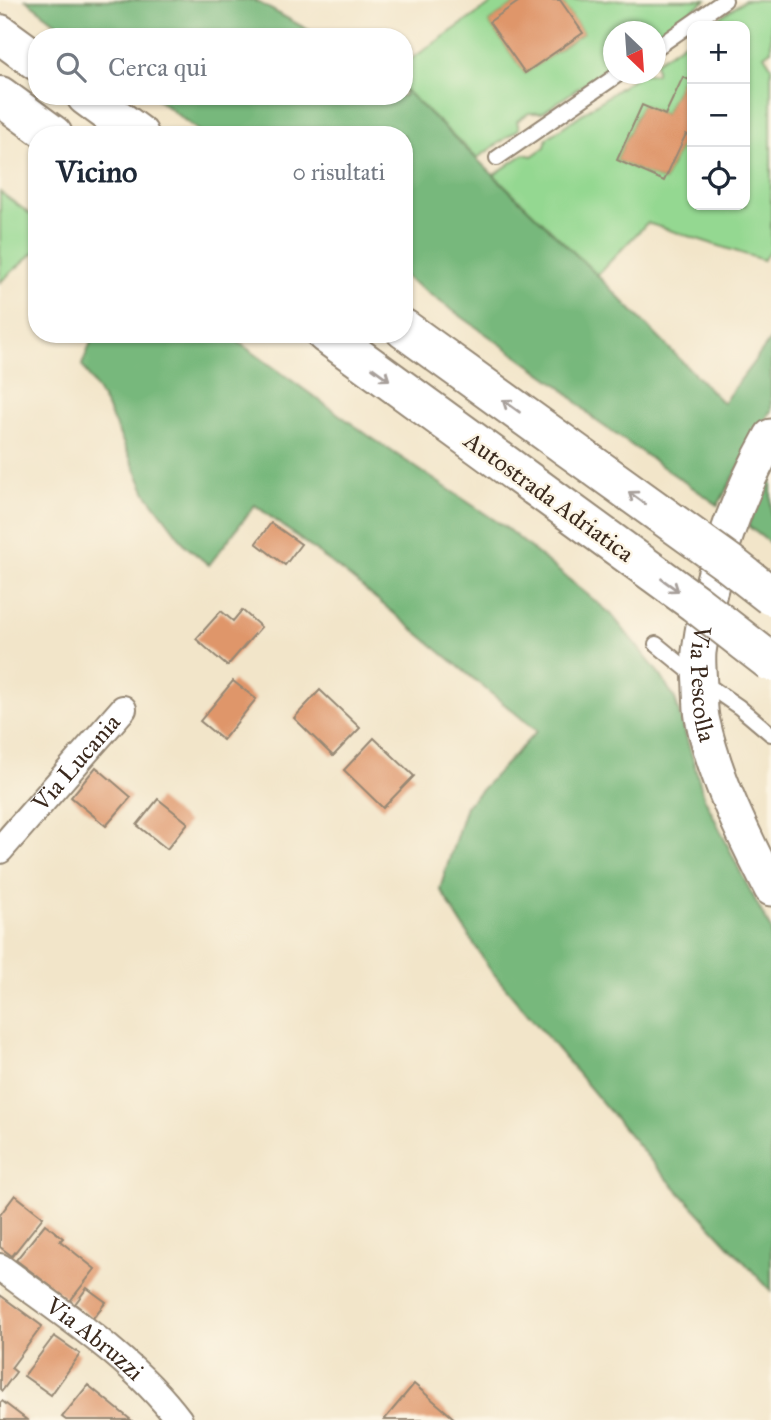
<!DOCTYPE html>
<html lang="it">
<meta charset="utf-8">
<style>
:root{--surface:#fff;--page:#f6f6f7;--text:#1f2937;--muted:#747a83;--line:#e0e1e3}
body{margin:0;font-family:"IM FELL Great Primer",serif;background:var(--page);color:var(--text)}
.controls{position:absolute;right:21px;top:21px;display:grid;overflow:hidden;border-radius:14px;box-shadow:0 2px 5px #0004}
.controls button{width:63px;height:63px;display:grid;place-items:center;padding:0;border:0;border-bottom:2px solid var(--line);background:var(--surface);color:var(--text);font:35px sans-serif}
.compass{position:absolute;left:603px;top:21px;width:63px;height:63px;border-radius:50%;background:var(--surface);box-shadow:0 2px 5px #0004;rotate:155deg}
.list{margin:0;padding:0;list-style:none}
h2{display:flex;justify-content:space-between;align-items:center;height:91px;margin:0;padding:0 28px;font-size:30px}
h2 small{font-size:23px;font-weight:400;color:var(--muted)}
.icon{flex:none;width:38px;height:38px;fill:none;stroke:currentColor;stroke-width:2;stroke-linecap:round;stroke-linejoin:round}
.map{position:relative;flex:none;width:771px;height:1420px;overflow:hidden}
.search{position:absolute;background:var(--surface);box-shadow:0 2px 5px #0004;left:28px;top:28px;width:385px;height:77px;display:flex;align-items:center;gap:18px;box-sizing:border-box;padding:0 24px;border-radius:28px;color:var(--muted);font-size:26px}
.panel{position:absolute;background:var(--surface);box-shadow:0 2px 5px #0004;left:28px;top:126px;width:385px;height:217px;border-radius:28px}
.map>svg:first-child{display:block}
.green{fill:#94d891;stroke:#688158;stroke-width:2}
.forest{fill:#77b87b;stroke:#59714c;stroke-width:2}
.building{fill:#df966b}
.lines{fill:none;stroke-linecap:round;stroke-linejoin:round}
.service-casing{stroke:#968874;stroke-width:18}
.minor-casing{stroke:#968874;stroke-width:30}
.tertiary-casing{stroke:#968874;stroke-width:37}
.motorway-casing{stroke:#968874;stroke-width:42}
.service{stroke:#fff;stroke-width:14}
.minor{stroke:#fff;stroke-width:26}
.tertiary{stroke:#fff;stroke-width:33}
.motorway{stroke:#fff;stroke-width:38}
.motorway-bridge-casing{stroke:#968874;stroke-width:42;stroke-linecap:butt}
.motorway-bridge{stroke:#fff;stroke-width:38}
.oneway{stroke:#a79f9a}
.labels{text-anchor:middle;stroke-width:5;stroke-linejoin:round;paint-order:stroke}
.street-label{font-size:24px;fill:#3b2a1e;stroke:#fcf5e5}
</style>
<div class="map">
<svg width="771" height="1420" viewBox="0 0 771 1420">
<rect width="100%" height="100%" fill="#fcf5e5"/>
<filter id="ink" filterUnits="userSpaceOnUse"><feTurbulence type="fractalNoise" baseFrequency=".0143" numOctaves="2"/><feDisplacementMap in="SourceGraphic" scale="14" xChannelSelector="R" yChannelSelector="G"/><feConvolveMatrix kernelMatrix="1 2 1 2 8 2 1 2 1" color-interpolation-filters="sRGB"/></filter>
<filter id="wash" filterUnits="userSpaceOnUse"><feTurbulence type="fractalNoise" baseFrequency=".00686" numOctaves="4" result="noise"/><feDisplacementMap in="SourceGraphic" scale="28" xChannelSelector="R" yChannelSelector="G"/><feGaussianBlur stdDeviation="1.57" result="paint"/><feColorMatrix in="noise" values="0 0 0 0 0 0 0 0 0 0 0 0 0 0 0 0 0 1.4 0 .05"/><feComposite in="paint" operator="in"/></filter>
<g filter="url(#wash)">
<rect width="100%" height="100%" fill="#f2e5c9"/>
<g class="green">
<polygon points="497,0 521,0 489,22 525,73 583,33 560,0 706,0 656,35 656,32 614,32 613,64 542,113 529,113 517,121 519,129 477,158 404,89 404,64"/>
<polygon points="745,0 771,0 771,50 764,55 771,66 771,250 763,260 647,223 597,275 494,175 524,154 532,156 545,147 547,138 640,74 656,74 656,62 692,37 692,81 683,77 665,115 642,105 617,160 664,181 686,134 692,137 692,205 745,205 745,26 707,26"/>
<polygon points="0,192 37,219 37,250 0,282"/>
</g>
<g class="forest">
<polygon points="26,0 254,0 321,37 75,37"/>
<polygon points="404,89 597,275 723,403 771,339 771,410 718,505 595,420 561,387 404,276 404,135 204,135 153,96 404,96"/>
<polygon points="87,334 227,334 369,436 505,527 611,614 661,676 675,699 704,797 742,875 771,930 771,1291 659,1170 489,968 440,889 466,806 537,731 346,574 255,505 209,565 186,546 146,493 107,407 82,365 91,342"/>
<polygon points="771,466 771,544 748,526 758,495"/>
</g>
<g id="blocks">
<g class="building">
<polygon points="521,0 560,0 583,33 525,73 489,22"/>
<polygon points="683,77 692,81 692,137 686,134 664,181 617,160 642,105 665,115"/>
<polygon points="271,523 301,544 285,565 256,543"/>
<polygon points="242,610 261,627 227,666 196,639 221,611 233,621"/>
<polygon points="233,681 256,699 223,740 200,721"/>
<polygon points="320,690 360,728 333,756 294,718"/>
<polygon points="374,738 414,776 383,808 344,770"/>
<polygon points="96,767 131,797 106,826 71,797"/>
<polygon points="158,799 188,823 167,849 137,825"/>
<polygon points="15,1195 43,1217 12,1256 0,1247 0,1215"/>
<polygon points="45,1224 63,1238 60,1241 95,1269 70,1301 16,1260"/>
<polygon points="87,1288 106,1302 93,1318 75,1304"/>
<polygon points="0,1295 42,1326 11,1368 16,1372 2,1391 0,1389"/>
<polygon points="54,1336 80,1354 51,1395 24,1376"/>
<polygon points="414,1384 456,1420 384,1420"/>
<polygon points="88,1385 131,1420 66,1420 62,1417"/>
<polygon points="2,1401 27,1420 0,1420 0,1403"/>
</g>
</g>
</g>
<g filter="url(#ink)">
<use href="#blocks" fill-opacity="0" stroke="#968874" stroke-width="2"/>
<g class="lines">
<defs>
<g id="service">
<polyline points="656,48 725,0"/>
<polyline points="497,158 619,74"/>
<polyline points="656,644 700,680 739,707 771,734"/>
</g>
<g id="minor">
<path id="s1" d="M0,850L123,709"/>
<path id="s2" d="M0,1267C61,1313 133,1358 179,1420"/>
</g>
<g id="tertiary">
<path id="s3" d="M771,436C734,502 709,577 699,652C698,664 700,678 700,690C701,700 700,711 703,722C716,780 744,836 771,889"/>
</g>
<g id="motorway">
<polyline points="0,34 37,61"/>
<polyline points="0,96 53,135"/>
<polyline points="86,96 139,135"/>
<polyline points="404,329 566,446"/>
<polyline points="326,334 536,487"/>
</g>
</defs>
<use href="#service" class="service-casing"/>
<use href="#minor" class="minor-casing"/>
<use href="#tertiary" class="tertiary-casing"/>
<use href="#motorway" class="motorway-casing"/>
<use href="#service" class="service"/>
<use href="#minor" class="minor"/>
<use href="#tertiary" class="tertiary"/>
<use href="#motorway" class="motorway"/>
<defs>
<g id="motorway-bridge">
<polyline points="566,446 730,564 771,596"/>
<polyline points="536,487 695,603 771,662"/>
</g>
</defs>
<use href="#motorway-bridge" class="motorway-bridge-casing"/>
<use href="#motorway-bridge" class="motorway-bridge"/>
</g>
<defs><path id="oneway-shaft" d="M-6 0H5M1.5-3L5.5 0L1.5 3" fill="none" stroke-width="1.6" stroke-linecap="round" stroke-linejoin="round" transform="scale(1.75)"/></defs>
<g class="oneway">
<use href="#oneway-shaft" transform="translate(381 374) rotate(36)"/>
<use href="#oneway-shaft" transform="translate(511 406) rotate(-144)"/>
<use href="#oneway-shaft" transform="translate(637 498) rotate(-144)"/>
<use href="#oneway-shaft" transform="translate(670 585) rotate(36)"/>
</g>
</g>
<g class="labels">
<g class="street-label">
<text transform="translate(549 497) rotate(36)" y="8">Autostrada Adriatica</text>
<text dy="8" stroke="none"><textPath href="#s3" startOffset="261">Via Pescolla</textPath></text>
<text dy="8" stroke="none"><textPath href="#s1" startOffset="116">Via Lucania</textPath></text>
<text dy="8" stroke="none"><textPath href="#s2" startOffset="119">Via Abruzzi</textPath></text>
</g>
</g>
</svg>
<div class="controls">
<button>+</button>
<button>−</button>
<button><svg class="icon" aria-label="locate" viewBox="0 0 24 24"><circle cx="12" cy="12" r="6"/><path d="M12 2v4M12 18v4M2 12h4M18 12h4"/></svg></button>
</div>
<svg class="compass" viewBox="-18 -18 36 36"><path d="M0-13l5 13h-10z" fill="#e53935"/><path d="M0 13l5-13h-10z" fill="#747a83"/></svg>
<div class="search"><svg class="icon" aria-label="search" viewBox="0 0 24 24"><circle cx="10" cy="10" r="6"/><path d="M15 15l6 6"/></svg>Cerca qui</div>
<section class="panel">
<h2>Vicino<small>0 risultati</small></h2>
<ul class="list">
</ul>
</section>
</div>
